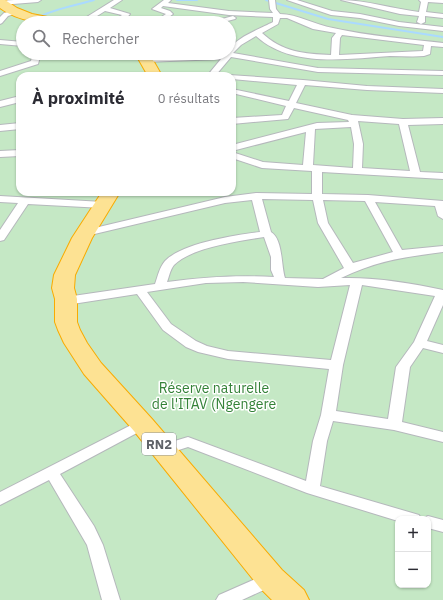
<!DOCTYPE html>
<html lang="fr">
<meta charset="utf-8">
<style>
:root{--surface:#fff;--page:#f7f7f7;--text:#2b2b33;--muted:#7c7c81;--line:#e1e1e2}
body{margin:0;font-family:"IBM Plex Sans",sans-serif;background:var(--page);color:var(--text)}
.controls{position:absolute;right:12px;bottom:12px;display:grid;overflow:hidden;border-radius:8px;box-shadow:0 1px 3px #0004}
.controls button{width:36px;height:36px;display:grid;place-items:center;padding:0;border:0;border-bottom:1px solid var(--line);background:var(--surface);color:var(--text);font:20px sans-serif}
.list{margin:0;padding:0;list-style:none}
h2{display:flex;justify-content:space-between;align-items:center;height:52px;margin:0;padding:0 16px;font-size:17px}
h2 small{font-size:13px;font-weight:400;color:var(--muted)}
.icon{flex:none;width:22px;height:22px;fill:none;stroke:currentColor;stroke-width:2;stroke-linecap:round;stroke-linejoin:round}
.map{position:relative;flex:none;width:443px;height:600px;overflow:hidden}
.search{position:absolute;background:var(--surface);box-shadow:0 1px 3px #0004;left:16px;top:16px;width:220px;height:44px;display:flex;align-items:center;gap:10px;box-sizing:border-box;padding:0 14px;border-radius:22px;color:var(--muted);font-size:15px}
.panel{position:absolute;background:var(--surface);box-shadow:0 1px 3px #0004;left:16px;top:72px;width:220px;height:124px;border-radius:12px}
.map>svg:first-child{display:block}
.green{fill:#c5e8c5;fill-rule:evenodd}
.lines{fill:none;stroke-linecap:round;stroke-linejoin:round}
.stream{stroke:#aadaff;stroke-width:2}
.street-casing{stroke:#b5b8bc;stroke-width:2}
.highway-casing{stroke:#f9ab00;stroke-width:2}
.street{fill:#fff;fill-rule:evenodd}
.highway{fill:#fde293;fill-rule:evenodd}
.labels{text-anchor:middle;stroke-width:3;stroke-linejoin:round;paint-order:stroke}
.shield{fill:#fff;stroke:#8f9295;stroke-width:1}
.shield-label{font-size:13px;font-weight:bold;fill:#5f6368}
.park-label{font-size:14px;fill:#348238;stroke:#fff}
</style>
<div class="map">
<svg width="443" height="600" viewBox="0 0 443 600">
<rect width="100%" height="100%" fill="#f1efe8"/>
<path class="green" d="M0,0H443V600H0ZM23,23H229V53H23ZM20,76H232V192H20ZM398,519H428V585H398Z"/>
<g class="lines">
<g class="stream">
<polyline points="177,0 197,0"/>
<polyline points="266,0 328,19 443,37"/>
<path d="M40,17C49,10 81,4 94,0"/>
</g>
<defs>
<g id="street">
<polygon points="14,0 41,0 38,2 0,5 0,1"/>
<path d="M114,0H122L110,8L130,14C124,21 120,23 110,23L122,15L105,11L86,23H77Z"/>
<path d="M164,0H171L168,3L229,11L273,13L270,9L269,0H275L276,9L280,14C298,14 315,25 333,28C369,36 406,39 443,43V47L431,46L430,54L424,56C413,57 401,56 390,56C346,59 291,68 256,36L241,45L233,53L318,68L443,71V75L318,72L231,57L215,76H207L221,59L144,62V58H147L186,55H224L229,53C229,40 262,28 273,22V17L229,15L163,6L161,8L170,11L173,14L161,23H152L166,14L152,9ZM280,18H287L313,29L336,33L332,38L331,55C304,54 282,52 262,33L278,24ZM342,35L424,45L423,51L339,55L340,38Z"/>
<polygon points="287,0 297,0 332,11 360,14 399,22 443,27 443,31 399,26 360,18 331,15"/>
<path d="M341,0C367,0 393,9 419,12L421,2L419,0H443V3L428,2L426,12L443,14V18L425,16V22L421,24L417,22L419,16L400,14Z"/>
<polygon points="15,10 18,12 17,13 8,16 2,23 0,24 0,17 4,13"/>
<polygon points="233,16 236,18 235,19 220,23 207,23"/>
<polygon points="0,40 23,42 23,46 0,44"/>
<polygon points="33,53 41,53 38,64 0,76 0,71 31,61"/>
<path d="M229,75L303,80L367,86L443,89V93L367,90L305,85L296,103L352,115L403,119L443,118V124L408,125L420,172L443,173V179L322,172V194L368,195L443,201V219L438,216L435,206L375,202L402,250L443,246V252C404,257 376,261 341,278C373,277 412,283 443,290V305L427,341L443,345V353L423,348L410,367L402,422L443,432V442L394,430L333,421L327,441L320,486L419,515L421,519H398V521L307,493L188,447L163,455L158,454L156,450L158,446L188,437L306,481L313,441L321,415L329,369L228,359L198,352L186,347L163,330L137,294L66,305L62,304L60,301L62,298L66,297L155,284C158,276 159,268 165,261C182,243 236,235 260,232L252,200L225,203L86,236L82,235L81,233L82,231L225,197L256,193L312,194V171L262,168L232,158V152L263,162L303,165L306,132L232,151V145L317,123L349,122L348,120L294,108L288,119L232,124V118L282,115L286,106L232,93V89L289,101L297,85L232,79V76ZM358,121L399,124L410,171L362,168L363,144ZM351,127L354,144L353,168L313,165L315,129ZM262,199L313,200L318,223L344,268L323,279L285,278C281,266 283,239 271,232ZM323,200L365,201L393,252L353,263L328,223ZM264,237L271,257V270L274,277C236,275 205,277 167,282C169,277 170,270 174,265C192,247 240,241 264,237ZM243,282L318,287L350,285L331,360L228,351L207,346L196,341L171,324L147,292L206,283ZM362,285L435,296L414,342L396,367L388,419L336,411L343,365Z"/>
<polygon points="20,96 20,102 0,107 0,101"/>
<polygon points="20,123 20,129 0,131 0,125"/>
<polygon points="20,150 20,156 0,157 0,151"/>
<polygon points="0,196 103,202 108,205 103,208 28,204 4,240 0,241 0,230 18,203 0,202"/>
<polygon points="143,419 148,421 150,424 148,427 60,474 94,526 103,545 120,600 102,600 87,545 49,480 0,505 0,492"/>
<polygon points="428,516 443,520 443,532 428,528 428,519 422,519"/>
<polygon points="271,572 277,574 279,579 277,584 242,600 216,600 219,595"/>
</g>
<g id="highway">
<path d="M0,0H5L17,8L32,14L63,20L64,23C42,23 19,22 0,8Z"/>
<polygon points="135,53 149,53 162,76 148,76"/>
<polygon points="102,192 120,192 92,238 75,275 74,288 77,299 77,322 80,330 87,343 101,363 152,419 282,570 304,590 309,600 272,600 260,588 134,431 84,374 64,343 58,330 55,322 55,299 52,288 54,275 72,238"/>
</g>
</defs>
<use href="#street" class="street-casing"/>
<use href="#highway" class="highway-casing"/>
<use href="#street" class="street"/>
<use href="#highway" class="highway"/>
</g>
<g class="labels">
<rect class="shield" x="142" y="433" width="34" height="22" rx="3"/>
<g class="shield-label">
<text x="159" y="449">RN2</text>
</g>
<g class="park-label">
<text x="214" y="393">Réserve naturelle<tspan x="214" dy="16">de l'ITAV (Ngengere</tspan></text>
</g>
</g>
</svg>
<div class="controls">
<button>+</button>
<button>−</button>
</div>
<div class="search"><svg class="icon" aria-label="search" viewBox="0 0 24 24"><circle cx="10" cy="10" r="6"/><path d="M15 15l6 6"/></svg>Rechercher</div>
<section class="panel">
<h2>À proximité<small>0 résultats</small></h2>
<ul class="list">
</ul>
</section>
</div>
